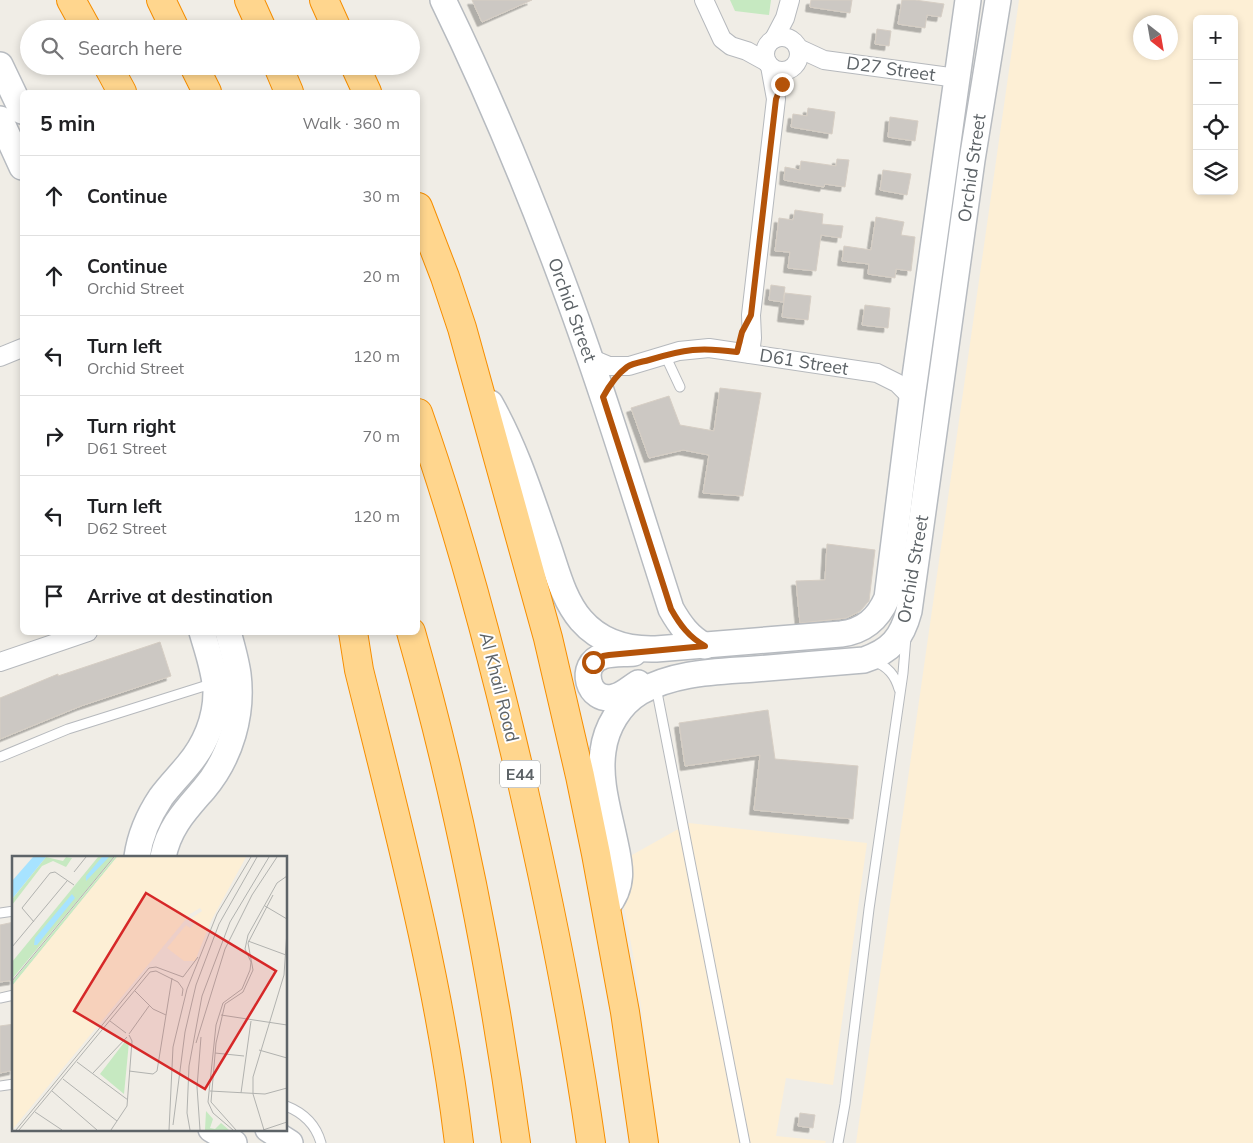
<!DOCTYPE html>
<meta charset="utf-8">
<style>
:root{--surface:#fff;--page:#f6f6f6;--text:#202124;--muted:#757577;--line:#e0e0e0}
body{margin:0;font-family:Mulish,sans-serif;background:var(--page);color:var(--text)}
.controls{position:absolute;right:15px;top:15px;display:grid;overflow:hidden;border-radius:8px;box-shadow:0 2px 8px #0003}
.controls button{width:45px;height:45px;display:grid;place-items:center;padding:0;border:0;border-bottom:1px solid var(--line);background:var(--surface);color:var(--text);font:25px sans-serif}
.compass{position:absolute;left:1133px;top:15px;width:45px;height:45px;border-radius:50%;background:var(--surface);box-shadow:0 2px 8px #0003;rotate:149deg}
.stop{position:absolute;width:15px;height:15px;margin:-11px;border:4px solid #b45309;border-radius:50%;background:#fff}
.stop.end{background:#b45309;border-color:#fff;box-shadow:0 1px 5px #0008}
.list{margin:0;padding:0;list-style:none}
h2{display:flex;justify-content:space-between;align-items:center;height:65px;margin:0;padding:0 20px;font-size:21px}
h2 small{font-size:16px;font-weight:400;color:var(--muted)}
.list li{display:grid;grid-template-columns:32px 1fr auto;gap:15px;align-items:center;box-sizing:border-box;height:80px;padding:0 20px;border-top:1px solid var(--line)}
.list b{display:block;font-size:19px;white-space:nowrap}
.list p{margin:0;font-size:16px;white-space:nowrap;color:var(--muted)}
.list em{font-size:16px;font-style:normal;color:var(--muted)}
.icon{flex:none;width:28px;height:28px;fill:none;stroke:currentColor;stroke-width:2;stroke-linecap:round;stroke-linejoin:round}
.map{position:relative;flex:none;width:1253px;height:1143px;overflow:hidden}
.search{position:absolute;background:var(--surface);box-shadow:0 2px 8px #0003;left:20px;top:20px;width:400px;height:55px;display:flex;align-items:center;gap:12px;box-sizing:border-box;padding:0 18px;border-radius:28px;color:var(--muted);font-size:19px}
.panel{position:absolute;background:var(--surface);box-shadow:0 2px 8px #0003;left:20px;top:90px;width:400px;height:545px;border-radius:8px}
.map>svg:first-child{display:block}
.green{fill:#c6e9c1}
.sand{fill:#fdefd5;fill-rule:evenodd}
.building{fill:#ccc8c3;stroke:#d6cec4;filter:url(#shadow)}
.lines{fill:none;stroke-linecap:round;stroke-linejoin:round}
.lane-casing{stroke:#b6b9bd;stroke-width:11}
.street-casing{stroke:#b6b9bd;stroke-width:20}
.secondary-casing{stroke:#b7bbc0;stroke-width:28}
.highway-casing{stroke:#f68e00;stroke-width:30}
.lane{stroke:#fff;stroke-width:9}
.street{stroke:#fff;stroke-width:18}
.secondary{stroke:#fff;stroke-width:25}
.highway{stroke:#ffd68e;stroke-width:28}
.route{stroke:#b45309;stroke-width:6}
.labels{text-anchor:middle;stroke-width:4;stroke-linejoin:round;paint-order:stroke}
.shield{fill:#fff;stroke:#8e9295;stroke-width:1}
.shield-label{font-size:16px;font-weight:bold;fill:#5d6367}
.street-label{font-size:18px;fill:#5d6367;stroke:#fff}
.inset-road{fill:none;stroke:#b1b2af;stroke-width:1}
.view{fill:#d62828;fill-opacity:0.15;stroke:#d62828;stroke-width:2.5}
.inset-edge{fill:none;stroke:#5d6367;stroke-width:2.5}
</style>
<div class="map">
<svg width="1253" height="1143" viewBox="0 0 1253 1143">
<defs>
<filter id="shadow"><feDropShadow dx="-4.5" dy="4.5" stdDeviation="0" flood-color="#0004"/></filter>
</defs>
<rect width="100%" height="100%" fill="#f0ede6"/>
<polygon class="green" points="730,0 771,0 769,15 735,11"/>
<g class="sand">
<path d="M1019,0H1253V1143H856ZM1197,19H1234V191H1197ZM1140,22H1170V52H1140Z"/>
<polygon points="689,823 867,843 833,1085 786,1078 776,1136 826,1141 825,1143 659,1143 637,976 616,864"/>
</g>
<g class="building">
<polygon points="472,0 532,0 482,22"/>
<polygon points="811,0 852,0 850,13 810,7"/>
<polygon points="902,0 915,0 944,4 941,17 927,15 925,28 898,24"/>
<polygon points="877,29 891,31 889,46 875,44"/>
<polygon points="808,108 835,112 832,134 791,127 793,114 807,116"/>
<polygon points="890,117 918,121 915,141 888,137"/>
<polygon points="837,159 849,160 845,187 825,184 824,187 784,180 785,167 800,170 801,161 836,166"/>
<polygon points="883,170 911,174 907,195 880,190"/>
<polygon points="795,210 823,214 822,224 843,226 841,238 821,235 816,271 788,268 790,252 775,251 779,218 793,220"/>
<polygon points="876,217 904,222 901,235 915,237 911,271 896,269 895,278 868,274 869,264 842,261 844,246 871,250"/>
<polygon points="771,285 785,287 783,302 769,300"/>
<polygon points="785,293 811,296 808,320 782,317"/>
<polygon points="865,305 890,308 888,328 862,325"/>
<polygon points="720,388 761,393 743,496 703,493 709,455 683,450 649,458 631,408 669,396 680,425 714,431"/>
<polygon points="827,544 875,550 869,601 860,611 846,618 800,623 796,581 825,580"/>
<polygon points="160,642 171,676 81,706 0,739 0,698 58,674 58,676"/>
<polygon points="768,710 775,759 858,766 853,819 754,810 760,755 685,766 679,723"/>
<polygon points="14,922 14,980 0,982 0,925"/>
<polygon points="14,1024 14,1070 0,1073 0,1026"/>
<polygon points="800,1113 815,1115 813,1128 798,1126"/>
</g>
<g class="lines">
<defs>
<g id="lane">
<polyline points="665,355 680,387"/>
<path d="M874,661C888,667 895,675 899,689"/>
<polyline points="656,687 745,1143"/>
<polyline points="0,757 68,729 214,683"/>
<polyline points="0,913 14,911"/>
<polyline points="0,998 14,995"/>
<polyline points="0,1086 14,1084"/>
<path d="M286,1106C304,1113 316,1125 321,1143"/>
<polyline points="838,1143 845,1104 869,909 903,673 906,637"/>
</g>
<g id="street">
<polyline points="704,0 722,39 731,46 747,51 767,62"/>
<circle cx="782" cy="54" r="17"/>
<polyline points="774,39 785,18 790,0"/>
<polyline points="798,48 824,60 957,78"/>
<polyline points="750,354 752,338 751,315 776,99 770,66"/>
<polyline points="0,357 22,348"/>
<polyline points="590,358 609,366 629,366 679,351 709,348 877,373 897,383 912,398"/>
<polyline points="0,662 88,632"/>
</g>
<g id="secondary">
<path d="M443,0C486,88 524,179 559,272C601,383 635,497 671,609C680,625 689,637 705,646"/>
<polyline points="0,65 22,111"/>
<polyline points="0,119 22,167"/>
<path d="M490,403C515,447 530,494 546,540C556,567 562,598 581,620C600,642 628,650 656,649L841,634C864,631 878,619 887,598L912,398L968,0"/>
<path d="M634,653C624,654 612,653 603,656C577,664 588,704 614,697C623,695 630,688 638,683"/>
<path d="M137,857C140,835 149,815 161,797C169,786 179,776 188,765C205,745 216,719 216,692C215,672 208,652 202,632"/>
<path d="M163,857C169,827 185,811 204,789C231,757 243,714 238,674C236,660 232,646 228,632"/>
<path d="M606,908C627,883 619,862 613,833C607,806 599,778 603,751C606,727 620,704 640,692C675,672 716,672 755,669C791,666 828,663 864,660C891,651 902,638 909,611L972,160L998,0"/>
<polyline points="211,1129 234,1143"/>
<polyline points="268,1129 290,1143"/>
</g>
<g id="highway">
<polyline points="71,0 87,29"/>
<polyline points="161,0 175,29"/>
<polyline points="249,0 262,29"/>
<polyline points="324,0 337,29"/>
<polyline points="108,66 122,92"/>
<polyline points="194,66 207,92"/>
<polyline points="278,66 289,92"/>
<polyline points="355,66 367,92"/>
<polyline points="418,207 445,277 462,328 548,638 580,776 596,854 625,1012 644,1143"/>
<path d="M418,413C461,535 494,661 523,787C550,905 574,1023 591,1143"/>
<path d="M353,632L359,670C398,827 440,983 459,1143"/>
<path d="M411,632C459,800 492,971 516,1143"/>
</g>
</defs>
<use href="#lane" class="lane-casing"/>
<use href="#street" class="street-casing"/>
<use href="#secondary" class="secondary-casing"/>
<use href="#highway" class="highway-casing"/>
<use href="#lane" class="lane"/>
<use href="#street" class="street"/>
<use href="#secondary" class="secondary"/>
<use href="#highway" class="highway"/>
</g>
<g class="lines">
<path class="route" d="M593,662L603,656L609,655L705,646C689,637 680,625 671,609L603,397C609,386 616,375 627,367C633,363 642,362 649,360C685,349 700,347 737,352L742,332L751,315L776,99L782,84"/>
</g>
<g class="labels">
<rect class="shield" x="500" y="760.5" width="40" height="27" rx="4"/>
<g class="shield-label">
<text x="520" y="780">E44</text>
</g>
<g class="street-label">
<text transform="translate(891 69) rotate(8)" y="6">D27 Street</text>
<text transform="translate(972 168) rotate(-82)" y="6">Orchid Street</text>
<text transform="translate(572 310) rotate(70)" y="6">Orchid Street</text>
<text transform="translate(804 362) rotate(9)" y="6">D61 Street</text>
<text transform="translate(913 569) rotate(-80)" y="6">Orchid Street</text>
<text transform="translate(499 687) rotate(76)" y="6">Al Khail Road</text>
</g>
</g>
<g transform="translate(12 856)">
<rect width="275" height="275" fill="#f0ede6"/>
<path d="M34,1L51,5L54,1L60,2L54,11L41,5L30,10L0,49L1,42ZM86,1H102L0,123V106ZM103,1H105L0,130V126ZM114,184L117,186L112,238L88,218ZM194,255L201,263L198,272L203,273L209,267L217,274H193Z" fill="#c6e9c1"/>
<path d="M105,1H234L199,65L183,105H172L155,92L174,69L178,72L183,67L178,63L190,55L188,52L178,58L0,274V130Z" fill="#fdefd5"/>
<path d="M21,1H34L0,43V25ZM90,1H97L74,25V20ZM60,38L63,42L25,89H22L23,82Z" fill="#a7e3ff"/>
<path class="inset-road" d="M62,16L74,1M253,50L275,63M22,66L10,52L38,17L43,16L62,29M236,85L274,99M0,91L55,25M0,125L102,1M123,135L141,153L154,159M209,159L275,169M98,165L114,177M117,178L137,150M184,187L213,93L240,39L265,1M247,194L275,202M203,197L232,200M65,206L116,244M117,215L141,218L145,215L160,122M81,217L115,181M51,223L105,265M40,235L85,274M198,235L253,238L275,232M229,237L239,165M23,256L50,274M161,269L173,176L184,129L207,68L245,1M4,274L137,112L144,111L171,121L186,101M7,274L138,116L144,115L166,126L171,133L170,140M99,274L115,250L120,185L117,179M157,274L161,191L175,133L205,58L239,1M178,274L175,257L177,210L190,140L218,66L257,1M188,274L185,231L189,181M221,274L201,257L196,246L204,169L211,147L230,133L238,114L239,106L233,93L236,79L265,27L275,20M224,274L199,246L204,187L213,148L231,136L241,114L236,87L261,39M251,274L275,266M252,274L241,238V221L272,119L275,75"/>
<path class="view" d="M134,37L264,115L193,233L62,155Z"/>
<rect width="275" height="275" class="inset-edge"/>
</g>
</svg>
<div class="controls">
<button>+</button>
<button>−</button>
<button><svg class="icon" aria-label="locate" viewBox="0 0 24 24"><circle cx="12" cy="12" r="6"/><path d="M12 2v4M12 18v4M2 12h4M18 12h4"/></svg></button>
<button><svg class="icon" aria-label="layers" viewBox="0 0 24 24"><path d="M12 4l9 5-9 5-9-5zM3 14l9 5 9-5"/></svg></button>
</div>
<svg class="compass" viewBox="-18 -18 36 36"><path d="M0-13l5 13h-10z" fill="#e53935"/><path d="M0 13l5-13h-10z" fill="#757577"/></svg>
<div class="stop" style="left:593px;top:662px"></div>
<div class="stop end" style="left:782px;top:84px"></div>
<div class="search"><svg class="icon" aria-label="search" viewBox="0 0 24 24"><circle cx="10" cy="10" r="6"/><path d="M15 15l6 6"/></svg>Search here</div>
<section class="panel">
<h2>5 min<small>Walk · 360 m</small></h2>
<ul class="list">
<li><svg class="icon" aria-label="ahead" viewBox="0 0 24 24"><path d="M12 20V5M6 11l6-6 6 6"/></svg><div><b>Continue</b></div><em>30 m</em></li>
<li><svg class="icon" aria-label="ahead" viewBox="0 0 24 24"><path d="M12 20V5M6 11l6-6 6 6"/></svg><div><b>Continue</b><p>Orchid Street</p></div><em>20 m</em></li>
<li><svg class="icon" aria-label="left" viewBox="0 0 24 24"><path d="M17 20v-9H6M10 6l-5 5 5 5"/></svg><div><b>Turn left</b><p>Orchid Street</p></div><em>120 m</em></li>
<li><svg class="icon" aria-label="right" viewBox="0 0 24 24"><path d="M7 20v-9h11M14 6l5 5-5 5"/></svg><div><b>Turn right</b><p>D61 Street</p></div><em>70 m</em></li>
<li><svg class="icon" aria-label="left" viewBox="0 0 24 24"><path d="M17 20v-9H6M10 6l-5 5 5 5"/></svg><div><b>Turn left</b><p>D62 Street</p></div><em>120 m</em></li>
<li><svg class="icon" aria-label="arrive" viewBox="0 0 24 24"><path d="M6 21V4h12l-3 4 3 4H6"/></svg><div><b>Arrive at destination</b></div></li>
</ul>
</section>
</div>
